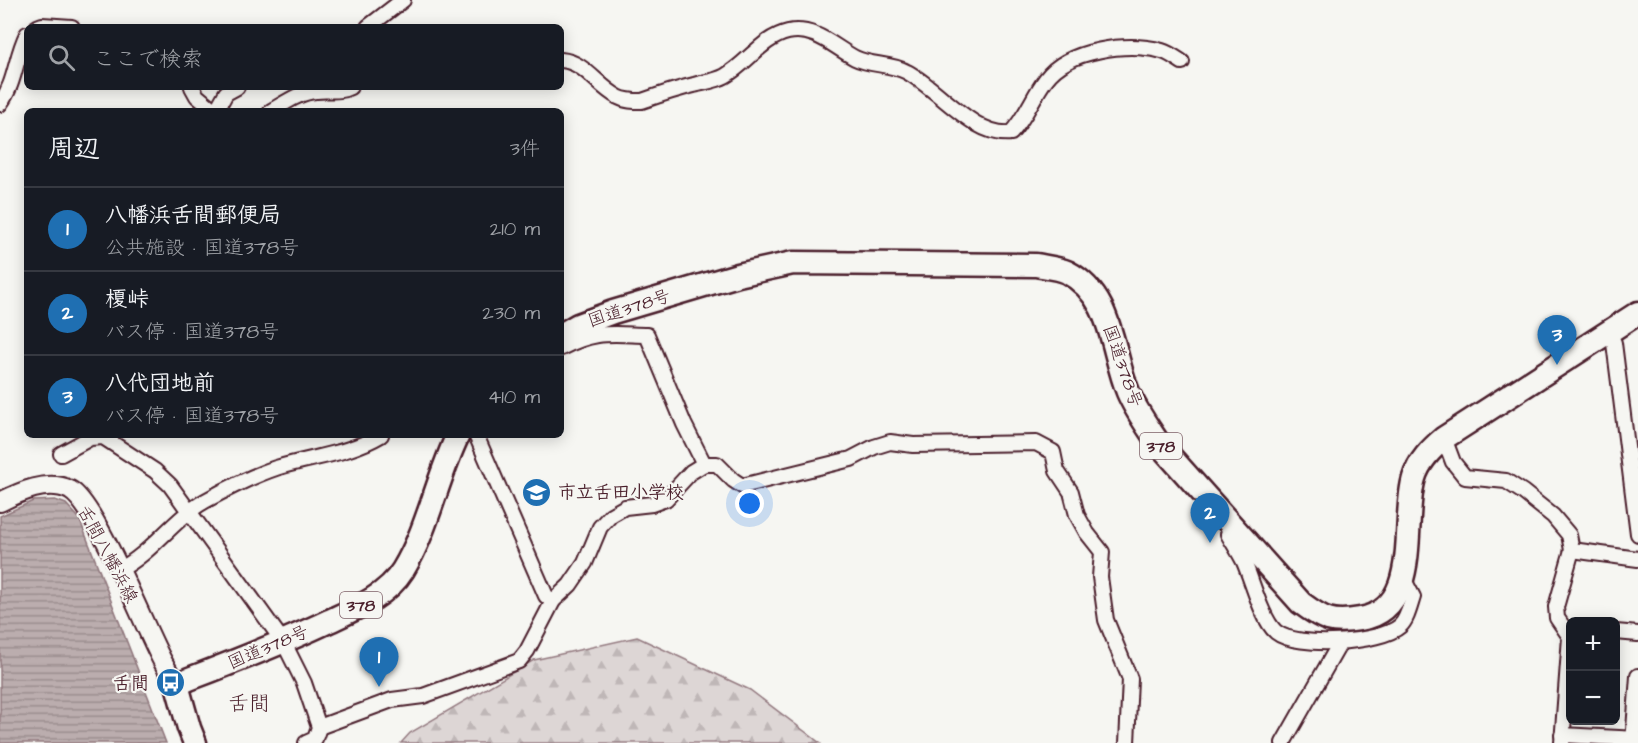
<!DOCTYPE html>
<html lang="ja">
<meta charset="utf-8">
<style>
:root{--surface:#171b24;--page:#20242c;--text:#f1f3f6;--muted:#9ea1a6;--line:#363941;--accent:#1f6fb2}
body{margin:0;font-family:"Architects Daughter","Klee One",sans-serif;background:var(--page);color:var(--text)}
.controls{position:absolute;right:18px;bottom:18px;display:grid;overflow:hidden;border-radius:9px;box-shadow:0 3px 15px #0003}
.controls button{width:54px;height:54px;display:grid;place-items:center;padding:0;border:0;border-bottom:2px solid var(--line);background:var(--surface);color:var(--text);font:30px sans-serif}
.you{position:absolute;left:750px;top:504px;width:21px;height:21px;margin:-15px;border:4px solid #fff;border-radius:50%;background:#1a73e8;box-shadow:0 0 0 9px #1a73e833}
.badge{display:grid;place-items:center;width:39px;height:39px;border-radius:50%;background:var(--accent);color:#fff;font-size:20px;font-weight:700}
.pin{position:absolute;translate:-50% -50px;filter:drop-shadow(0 2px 3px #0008)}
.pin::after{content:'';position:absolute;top:32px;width:21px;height:18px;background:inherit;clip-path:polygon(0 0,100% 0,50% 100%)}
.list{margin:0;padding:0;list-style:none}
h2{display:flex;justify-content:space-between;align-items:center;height:78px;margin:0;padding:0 24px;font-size:26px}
h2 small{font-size:20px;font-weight:400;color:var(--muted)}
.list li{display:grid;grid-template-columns:39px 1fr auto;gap:18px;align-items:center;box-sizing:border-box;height:84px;padding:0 24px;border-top:2px solid var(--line)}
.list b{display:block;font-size:22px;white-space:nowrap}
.list p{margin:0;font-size:20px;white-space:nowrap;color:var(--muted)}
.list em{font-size:20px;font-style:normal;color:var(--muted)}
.icon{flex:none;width:33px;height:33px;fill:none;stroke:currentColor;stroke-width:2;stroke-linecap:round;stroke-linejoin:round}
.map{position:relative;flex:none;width:1638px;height:743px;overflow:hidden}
.search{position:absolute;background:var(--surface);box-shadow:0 3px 15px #0003;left:24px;top:24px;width:540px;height:66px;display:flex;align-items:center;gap:15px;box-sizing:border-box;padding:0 21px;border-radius:9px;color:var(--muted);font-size:22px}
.panel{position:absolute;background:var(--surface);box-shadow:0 3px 15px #0003;left:24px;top:108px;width:540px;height:330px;border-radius:9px}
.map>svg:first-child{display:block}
.forest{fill:url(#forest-firs);stroke:#947a80;stroke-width:1.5}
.water{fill:url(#water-rules);stroke:#8e747a;stroke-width:1.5}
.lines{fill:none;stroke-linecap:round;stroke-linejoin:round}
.minor-casing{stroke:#4a1f2b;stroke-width:18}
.secondary-casing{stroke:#4a1f2b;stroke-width:22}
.trunk-casing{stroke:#4a1f2b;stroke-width:27}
.minor{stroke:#f6f6f2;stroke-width:14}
.secondary{stroke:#f6f6f2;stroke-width:18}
.trunk{stroke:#f6f6f2;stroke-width:22}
.labels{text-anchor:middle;stroke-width:4.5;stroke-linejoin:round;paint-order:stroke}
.shield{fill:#f6f6f2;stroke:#7e6067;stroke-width:1.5}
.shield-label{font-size:16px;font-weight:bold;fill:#4a1f2b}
.street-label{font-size:18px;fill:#4a1f2b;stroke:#f6f6f2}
.poi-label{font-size:18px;font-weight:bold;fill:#4a1f2b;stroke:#f6f6f2;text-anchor:start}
.quarter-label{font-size:21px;fill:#4a1f2b;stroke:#f6f6f2}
</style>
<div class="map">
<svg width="1638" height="743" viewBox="0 0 1638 743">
<defs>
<pattern id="forest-firs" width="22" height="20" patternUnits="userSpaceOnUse" patternTransform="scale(1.5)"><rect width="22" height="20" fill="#ddd6d5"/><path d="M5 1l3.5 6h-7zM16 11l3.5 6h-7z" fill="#bfb7b7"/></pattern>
<pattern id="water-rules" width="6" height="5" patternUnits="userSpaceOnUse" patternTransform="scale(1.5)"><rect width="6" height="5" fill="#bbadae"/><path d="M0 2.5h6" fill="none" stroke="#9a8c8e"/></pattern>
</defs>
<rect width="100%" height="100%" fill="#f6f6f2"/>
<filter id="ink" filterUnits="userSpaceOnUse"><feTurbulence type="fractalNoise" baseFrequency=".0167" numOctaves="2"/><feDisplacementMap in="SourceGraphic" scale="12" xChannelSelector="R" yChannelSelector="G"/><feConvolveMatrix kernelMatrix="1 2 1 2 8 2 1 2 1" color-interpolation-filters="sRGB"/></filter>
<g filter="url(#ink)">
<polygon class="forest" points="637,637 750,690 820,743 401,743 410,733 534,660"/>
<polygon class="water" points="55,500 66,504 79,518 166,743 0,743 0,516 33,501"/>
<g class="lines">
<defs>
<g id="minor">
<polyline points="37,27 42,25 72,27"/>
<polyline points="368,27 403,0"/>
<path d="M561,60C585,62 597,86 618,97C625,101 634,101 642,101C659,95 677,89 694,85C704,82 716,81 725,76C748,63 762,38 788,32C814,26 834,47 855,58C871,66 891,63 907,72C939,89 974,137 1011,133C1026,117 1033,96 1046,79C1068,49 1128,42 1162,51C1169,53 1176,58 1182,62"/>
<polyline points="192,87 197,96 215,111"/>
<path d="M0,104C16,82 15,58 27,34"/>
<polyline points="216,111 226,93 237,87"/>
<path d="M271,111C285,103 300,92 316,91C328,89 339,93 350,87"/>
<polyline points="1609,331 1614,343 1638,534"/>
<path d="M561,348C596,330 610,334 647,335L684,424L704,464"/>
<polyline points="476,435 546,596 553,601"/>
<polyline points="1444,438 1453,462 1465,477 1506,481 1523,492 1553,516 1569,535 1572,550 1638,559"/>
<polyline points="61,454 90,438 103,437 155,471 170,485 284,643 304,683 319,727 315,739 306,743"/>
<path d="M1230,529L1228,534C1233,543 1239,552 1244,562C1252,580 1262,620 1276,632C1297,649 1381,643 1400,626C1407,620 1410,606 1413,597L1403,578"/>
<path d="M119,570C152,553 173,519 205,501C225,490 255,475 276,468C312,457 349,454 381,435"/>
<polyline points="1616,632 1638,634"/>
<polyline points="319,727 392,700 423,696 519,661 527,651 553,601 570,585 585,563 600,527 611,515 625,507 652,504 666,499 691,472 704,464 717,464 733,480 742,486 851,459 874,447 890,442 913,445 1036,443 1053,452 1057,471 1071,492 1077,515 1087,533 1102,552 1100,577 1106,620 1130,679 1127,743"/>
<polyline points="1562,735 1638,739"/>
<polyline points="1283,743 1340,643"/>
<polyline points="1562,743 1570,637 1557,618 1556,607 1572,550"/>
<polyline points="1633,743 1638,676"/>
</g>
<path id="secondary" d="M0,502C20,492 47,479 70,490C96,504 145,629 163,662C167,670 172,678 177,685"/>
<g id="trunk">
<path d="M561,335L578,325L613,312L738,275L793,263L1036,265C1046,267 1058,268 1067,272C1113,296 1111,350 1128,392C1136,411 1148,427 1159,444L1301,603C1324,620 1332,624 1360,619C1423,609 1401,521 1414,478C1419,461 1431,449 1444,438L1638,313"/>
<path d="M195,743L189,728L177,685L189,679C236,661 283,643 329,621C355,609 387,596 403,570C428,529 437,478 458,435"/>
</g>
</defs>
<use href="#minor" class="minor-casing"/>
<use href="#secondary" class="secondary-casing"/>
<use href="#trunk" class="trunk-casing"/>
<use href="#minor" class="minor"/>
<use href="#secondary" class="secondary"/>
<use href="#trunk" class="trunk"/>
</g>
</g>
<defs>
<symbol id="school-disc" viewBox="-11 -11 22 22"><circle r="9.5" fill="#1f6fb2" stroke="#f6f6f2"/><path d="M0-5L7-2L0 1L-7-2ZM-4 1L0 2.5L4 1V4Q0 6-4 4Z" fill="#fff"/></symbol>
<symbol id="bus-disc" viewBox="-11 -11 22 22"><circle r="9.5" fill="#1f6fb2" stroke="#f6f6f2"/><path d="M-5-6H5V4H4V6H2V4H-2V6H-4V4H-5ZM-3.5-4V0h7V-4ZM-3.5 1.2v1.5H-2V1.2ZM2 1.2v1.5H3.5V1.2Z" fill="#fff"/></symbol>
</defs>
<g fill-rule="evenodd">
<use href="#school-disc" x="520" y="476" width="33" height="33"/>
<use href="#bus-disc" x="154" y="666" width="33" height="33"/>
</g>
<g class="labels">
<g class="shield">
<rect x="1140" y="433" width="42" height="26" rx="4.5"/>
<rect x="340" y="592" width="42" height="26" rx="4.5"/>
</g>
<g class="shield-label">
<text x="1161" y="452">378</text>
<text x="361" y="611">378</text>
</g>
<g class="street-label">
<text transform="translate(629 308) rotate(-18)" y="6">国道378号</text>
<text transform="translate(1123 366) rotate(71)" y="6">国道378号</text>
<text transform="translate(108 554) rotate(62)" y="6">舌間八幡浜線</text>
<text transform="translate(268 647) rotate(-23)" y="6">国道378号</text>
</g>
<g class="poi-label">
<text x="558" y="498">市立舌田小学校</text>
<text x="149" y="689" text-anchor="end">舌間</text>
</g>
<g class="quarter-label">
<text x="249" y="710">舌間</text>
</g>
</g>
</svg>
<div class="controls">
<button>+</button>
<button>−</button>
</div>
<div class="you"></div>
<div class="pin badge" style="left:379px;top:687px">1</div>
<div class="pin badge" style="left:1210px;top:543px">2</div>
<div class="pin badge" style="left:1557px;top:365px">3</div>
<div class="search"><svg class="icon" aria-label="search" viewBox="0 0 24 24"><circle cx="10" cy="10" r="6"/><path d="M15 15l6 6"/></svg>ここで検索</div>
<section class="panel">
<h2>周辺<small>3件</small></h2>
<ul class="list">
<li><span class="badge">1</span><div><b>八幡浜舌間郵便局</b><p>公共施設 · 国道378号</p></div><em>210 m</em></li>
<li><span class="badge">2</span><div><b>榎峠</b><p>バス停 · 国道378号</p></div><em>230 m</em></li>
<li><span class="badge">3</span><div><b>八代団地前</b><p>バス停 · 国道378号</p></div><em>410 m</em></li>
</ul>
</section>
</div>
